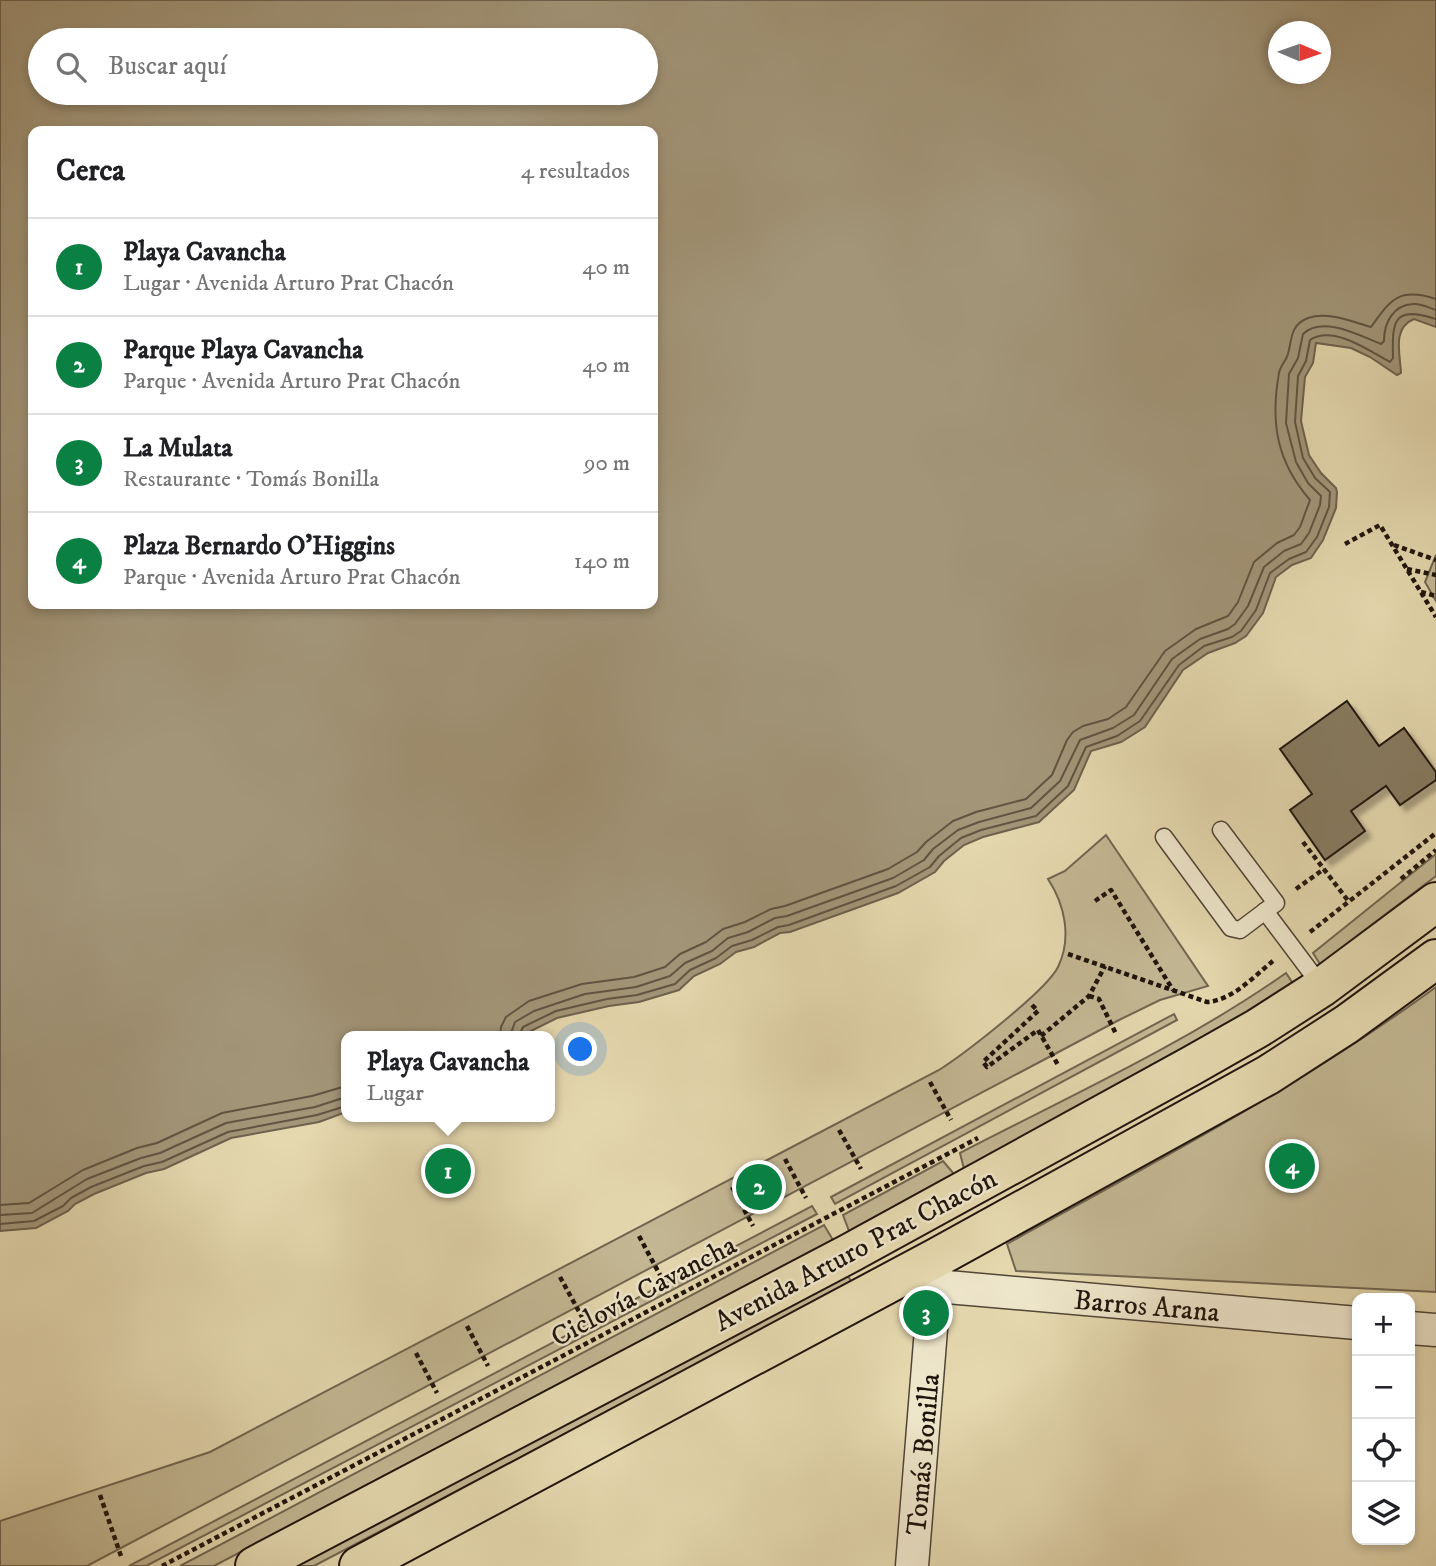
<!DOCTYPE html>
<html lang="es">
<meta charset="utf-8">
<style>
:root{--surface:#fff;--page:#f2f2f2;--text:#202124;--muted:#757577;--line:#e0e0e0;--accent:#0b8043}
body{margin:0;font-family:"IM FELL DW Pica",serif;background:var(--page);color:var(--text)}
.controls{position:absolute;right:21px;bottom:21px;display:grid;overflow:hidden;border-radius:14px;box-shadow:0 4px 10px #0003}
.controls button{width:63px;height:63px;display:grid;place-items:center;padding:0;border:0;border-bottom:2px solid var(--line);background:var(--surface);color:var(--text);font:35px sans-serif}
.compass{position:absolute;left:1268px;top:21px;width:63px;height:63px;border-radius:50%;background:var(--surface);box-shadow:0 4px 10px #0003;rotate:92deg}
.you{position:absolute;left:581px;top:1050px;width:24px;height:24px;margin:-18px;border:5px solid #fff;border-radius:50%;background:#1a73e8;box-shadow:0 0 0 10px #1a73e833}
.badge{display:grid;place-items:center;width:46px;height:46px;border-radius:50%;background:var(--accent);color:#fff;font-size:23px;font-weight:700}
.pin{position:absolute;translate:-50% -50%;border:4px solid #fff;box-shadow:0 2px 7px #0006}
.popup{position:absolute;left:341px;top:1031px;width:214px;height:91px;box-sizing:border-box;display:grid;place-content:center;border-radius:14px;background:var(--surface);filter:drop-shadow(0 2px 5px #0005);font-size:23px;white-space:nowrap;color:var(--muted)}
.popup b{font-size:26px;color:var(--text)}
.popup::after{content:'';position:absolute;left:50%;top:100%;margin-left:-14px;border:14px solid transparent;border-top-color:var(--surface)}
.list{margin:0;padding:0;list-style:none}
h2{display:flex;justify-content:space-between;align-items:center;height:91px;margin:0;padding:0 28px;font-size:30px}
h2 small{font-size:23px;font-weight:400;color:var(--muted)}
.list li{display:grid;grid-template-columns:46px 1fr auto;gap:21px;align-items:center;box-sizing:border-box;height:98px;padding:0 28px;border-top:2px solid var(--line)}
.list b{display:block;font-size:26px;white-space:nowrap}
.list p{margin:0;font-size:23px;white-space:nowrap;color:var(--muted)}
.list em{font-size:23px;font-style:normal;color:var(--muted)}
.icon{flex:none;width:38px;height:38px;fill:none;stroke:currentColor;stroke-width:2;stroke-linecap:round;stroke-linejoin:round}
.map{position:relative;flex:none;width:1436px;height:1566px;overflow:hidden}
.search{position:absolute;background:var(--surface);box-shadow:0 4px 10px #0003;left:28px;top:28px;width:630px;height:77px;display:flex;align-items:center;gap:18px;box-sizing:border-box;padding:0 24px;border-radius:38px;color:var(--muted);font-size:26px}
.panel{position:absolute;background:var(--surface);box-shadow:0 4px 10px #0003;left:28px;top:126px;width:630px;height:483px;border-radius:14px}
.map>svg:first-child{display:block}
.green{fill:#c3b793;stroke:#716650;stroke-width:2}
.water{fill:#a29578;stroke:#6e614d;stroke-width:2;fill-rule:evenodd}
.lines{fill:none;stroke-linecap:round;stroke-linejoin:round}
.shore{stroke:#605442;stroke-width:2}
.building{fill:#867a61;stroke:#1f140c;stroke-width:2;filter:url(#shadow)}
.lane-casing{stroke:#504535;stroke-width:19}
.street-casing{stroke:#504535;stroke-width:35}
.primary-casing{stroke:#1f140c;stroke-width:42}
.path{stroke:#1f140c;stroke-width:4.5;stroke-dasharray:5 3.5;stroke-linecap:butt}
.lane{stroke:#eee6cb;stroke-width:16}
.street{stroke:#eee6cb;stroke-width:32}
.primary{stroke:#e5d8af;stroke-width:38}
.labels{text-anchor:middle;stroke-width:5;stroke-linejoin:round;paint-order:stroke}
.street-label{font-size:28px;fill:#1f140c;stroke:#eee6cb}
</style>
<div class="map">
<svg width="1436" height="1566" viewBox="0 0 1436 1566">
<defs>
<filter id="shadow"><feDropShadow dx="6" dy="6" stdDeviation="2" flood-color="#0004"/></filter>
</defs>
<rect width="100%" height="100%" fill="#e5d8af"/>
<filter id="stains"><feTurbulence type="fractalNoise" baseFrequency=".00286" numOctaves="4"/><feColorMatrix values="0 0 0 0 .2 0 0 0 0 .09 0 0 0 0 .02 0 0 0 .5 -.17"/></filter>
<radialGradient id="worn" r=".72"><stop offset=".6" stop-color="#630" stop-opacity="0"/><stop offset="1" stop-color="#630" stop-opacity=".3"/></radialGradient>
<g class="green">
<polygon points="1436,555 1436,601 1425,582"/>
<path d="M1106,835L1208,986L1160,1000L1119,1020L87,1566H0V1521L210,1452L939,1070C964,1054 1046,991 1058,967C1072,938 1065,905 1048,879L1065,871Z"/>
<polygon points="1436,854 1436,876 1320,964 1313,953"/>
<path d="M1286,973L1294,985L1181,1053L964,1169L960,1153C1070,1096 1185,1044 1286,973Z"/>
<path d="M1436,987V1292L1016,1271L1007,1244C1153,1163 1301,1086 1436,987Z"/>
<polygon points="1174,1014 1177,1020 835,1204 831,1197"/>
<polygon points="943,1161 954,1174 849,1231 843,1215"/>
<polygon points="812,1206 817,1214 146,1566 129,1566"/>
<polygon points="824,1225 833,1240 214,1566 180,1566"/>
<polygon points="847,1274 852,1283 314,1566 291,1566"/>
</g>
<path class="water" d="M0,0H1436V327L1414,319C1392,328 1400,353 1401,373L1397,375L1370,357L1351,348L1316,343L1313,363L1305,377L1301,421L1309,455L1321,473L1336,488L1337,492L1336,508L1323,540L1311,558L1292,565L1276,577L1263,613L1246,636L1235,643L1208,653L1183,670L1145,727L1121,742L1091,751L1074,790L1039,822L983,837L964,845L944,861L935,872L898,893L790,932L780,933L754,947L736,952L720,964L694,976L679,990L639,1002L609,1006L557,1018L521,1036H346V1112L319,1122L231,1138L164,1169L146,1173L94,1194L75,1204L68,1211L36,1228L0,1231ZM1278,32H1320V74H1278ZM40,40H646V93H40ZM33,131H653V604H33Z"/>
<g class="lines">
<g class="shore">
<path d="M500,1036L501,1027L506,1017L529,1001L582,984L634,977L665,967L680,954L706,942L723,929L745,922L771,909L785,906L888,869L917,852L926,842L953,821L976,812L1026,799L1052,775L1067,740L1073,732L1083,726L1108,719L1126,707L1165,651L1196,629L1228,616L1238,602L1254,562L1277,543L1294,535L1300,527L1310,500C1277,462 1270,423 1279,373C1280,366 1286,361 1288,354C1292,339 1290,325 1308,318C1328,311 1353,322 1371,327C1391,299 1399,287 1436,299"/>
<path d="M510,1036L515,1022L534,1011L585,994L636,987L670,976L685,963L712,951L728,938L748,932L775,918L787,916L893,878L924,860L933,849L958,830L979,822L1031,808L1060,781L1080,740L1113,728L1134,715L1172,659L1200,639L1228,629L1235,624L1248,606L1264,567L1284,551L1301,544L1309,533L1320,505L1321,496L1308,483L1296,462L1286,423L1289,374L1298,358L1303,334C1323,315 1360,336 1381,344L1384,341C1384,323 1393,305 1413,304C1421,303 1429,308 1436,310"/>
<path d="M519,1036L523,1027L556,1011L607,999L637,995L675,984L690,970L716,958L732,946L752,940L778,927L789,925L896,886L930,867L939,856L961,838L981,830L1036,816L1068,786L1086,747L1117,736L1140,721L1179,665L1204,646L1232,637L1241,631L1256,610L1270,573L1289,559L1306,552L1317,537L1329,507L1330,492L1315,478L1303,458L1295,422L1298,376L1306,361L1310,340C1333,324 1371,352 1390,362L1393,358C1392,321 1393,305 1436,319"/>
<polyline points="0,1205 29,1203 83,1170 137,1148 157,1143 222,1113 312,1096 346,1086"/>
<polyline points="0,1215 32,1213 87,1179 141,1158 160,1153 226,1123 315,1107 346,1097"/>
<polyline points="0,1224 34,1221 63,1206 71,1198 91,1187 144,1166 162,1162 228,1132 317,1115 346,1106"/>
</g>
</g>
<polygon class="building" points="1347,701 1379,746 1404,728 1436,772 1436,780 1400,805 1386,786 1351,811 1365,831 1325,860 1290,810 1312,794 1280,749"/>
<g class="lines">
<defs>
<g id="lane">
<polyline points="1164,837 1231,928 1240,930 1276,903 1221,830"/>
<polyline points="1265,911 1322,987"/>
</g>
<g id="street">
<polyline points="936,1286 1357,1323"/>
<polyline points="1410,1328 1436,1330"/>
<polyline points="912,1566 936,1267"/>
</g>
<g id="primary">
<polyline points="255,1566 850,1253 1191,1066 1258,1028 1322,987 1436,902"/>
<polyline points="359,1566 936,1258 1268,1075 1347,1024 1436,959"/>
</g>
</defs>
<use href="#lane" class="lane-casing"/>
<use href="#street" class="street-casing"/>
<use href="#primary" class="primary-casing"/>
<g class="path">
<polyline points="1345,544 1380,525 1436,617"/>
<polyline points="1394,545 1436,560"/>
<polyline points="1407,569 1436,575"/>
<polyline points="1421,592 1436,596"/>
<polyline points="1303,842 1349,902"/>
<polyline points="1401,879 1436,850"/>
<polyline points="1296,889 1324,869"/>
<polyline points="1095,901 1111,890 1173,990"/>
<polyline points="1310,932 1436,833"/>
<path d="M1068,954L1207,1002C1233,1000 1253,977 1273,961"/>
<polyline points="1089,996 1099,999 1116,1034"/>
<polyline points="1032,1005 1038,1011 983,1062 987,1067 1038,1030 1058,1065"/>
<polyline points="1041,1036 1089,996 1105,966"/>
<polyline points="930,1082 951,1120"/>
<polyline points="839,1130 861,1169"/>
<polyline points="785,1159 806,1198"/>
<polyline points="732,1187 753,1226"/>
<polyline points="639,1236 660,1275"/>
<polyline points="560,1277 582,1317"/>
<polyline points="467,1326 488,1366"/>
<polyline points="416,1353 437,1393"/>
<polyline points="100,1495 122,1559"/>
<polyline points="162,1566 978,1138"/>
</g>
<use href="#lane" class="lane"/>
<use href="#street" class="street"/>
<use href="#primary" class="primary"/>
</g>
<g class="labels">
<g class="street-label">
<text transform="translate(855 1249) rotate(-28)" y="10">Avenida Arturo Prat Chacón</text>
<text transform="translate(643 1290) rotate(-28)" y="10">Ciclovía Cavancha</text>
<text transform="translate(1147 1305) rotate(5)" y="10">Barros Arana</text>
<text transform="translate(922 1454) rotate(-85)" y="10">Tomás Bonilla</text>
</g>
</g>
<rect width="100%" height="100%" filter="url(#stains)"/>
<rect width="100%" height="100%" fill="url(#worn)"/>
</svg>
<div class="controls">
<button>+</button>
<button>−</button>
<button><svg class="icon" aria-label="locate" viewBox="0 0 24 24"><circle cx="12" cy="12" r="6"/><path d="M12 2v4M12 18v4M2 12h4M18 12h4"/></svg></button>
<button><svg class="icon" aria-label="layers" viewBox="0 0 24 24"><path d="M12 4l9 5-9 5-9-5zM3 14l9 5 9-5"/></svg></button>
</div>
<svg class="compass" viewBox="-18 -18 36 36"><path d="M0-13l5 13h-10z" fill="#e53935"/><path d="M0 13l5-13h-10z" fill="#757577"/></svg>
<div class="you"></div>
<div class="pin badge" style="left:448px;top:1171px">1</div>
<div class="popup"><b>Playa Cavancha</b>Lugar</div>
<div class="pin badge" style="left:759px;top:1187px">2</div>
<div class="pin badge" style="left:926px;top:1313px">3</div>
<div class="pin badge" style="left:1292px;top:1166px">4</div>
<div class="search"><svg class="icon" aria-label="search" viewBox="0 0 24 24"><circle cx="10" cy="10" r="6"/><path d="M15 15l6 6"/></svg>Buscar aquí</div>
<section class="panel">
<h2>Cerca<small>4 resultados</small></h2>
<ul class="list">
<li><span class="badge">1</span><div><b>Playa Cavancha</b><p>Lugar · Avenida Arturo Prat Chacón</p></div><em>40 m</em></li>
<li><span class="badge">2</span><div><b>Parque Playa Cavancha</b><p>Parque · Avenida Arturo Prat Chacón</p></div><em>40 m</em></li>
<li><span class="badge">3</span><div><b>La Mulata</b><p>Restaurante · Tomás Bonilla</p></div><em>90 m</em></li>
<li><span class="badge">4</span><div><b>Plaza Bernardo O'Higgins</b><p>Parque · Avenida Arturo Prat Chacón</p></div><em>140 m</em></li>
</ul>
</section>
</div>
